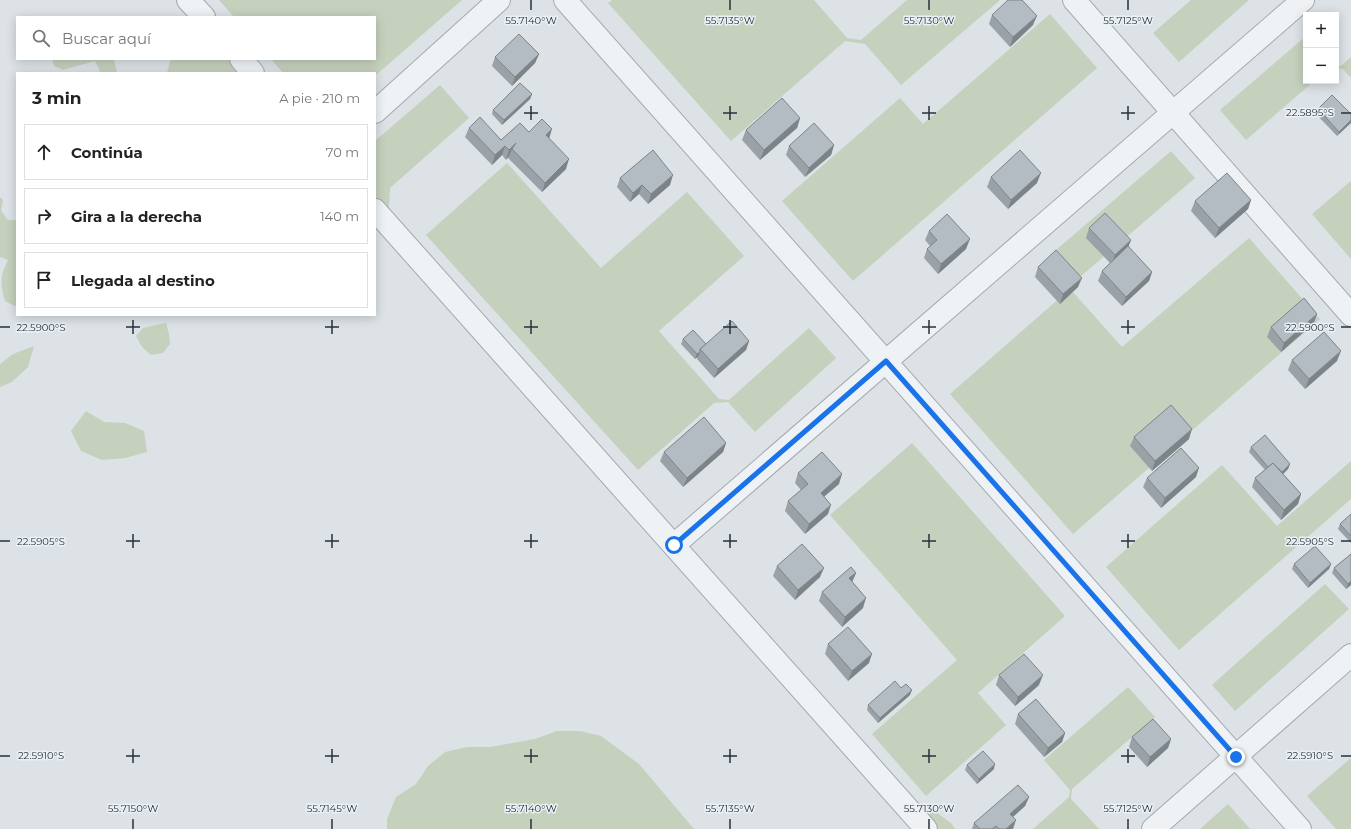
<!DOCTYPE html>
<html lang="es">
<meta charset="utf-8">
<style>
:root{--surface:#fff;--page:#f6f6f6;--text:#222;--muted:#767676;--line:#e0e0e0}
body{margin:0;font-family:Montserrat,sans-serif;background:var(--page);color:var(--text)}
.controls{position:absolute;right:12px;top:12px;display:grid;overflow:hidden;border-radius:0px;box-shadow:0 2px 10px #0003}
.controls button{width:36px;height:36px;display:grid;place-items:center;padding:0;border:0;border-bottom:1px solid var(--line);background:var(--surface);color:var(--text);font:20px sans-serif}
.stop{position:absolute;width:12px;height:12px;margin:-9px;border:3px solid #1a73e8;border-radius:50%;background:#fff}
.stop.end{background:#1a73e8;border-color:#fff;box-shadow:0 1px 4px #0008}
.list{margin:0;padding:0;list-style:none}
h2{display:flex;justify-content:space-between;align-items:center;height:52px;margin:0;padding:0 16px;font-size:17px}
h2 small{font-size:13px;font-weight:400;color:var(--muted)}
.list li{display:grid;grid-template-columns:26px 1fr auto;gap:12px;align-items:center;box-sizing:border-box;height:56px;margin:0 8px 8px;padding:0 8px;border:1px solid var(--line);border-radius:0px}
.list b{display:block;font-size:15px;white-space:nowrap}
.list em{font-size:13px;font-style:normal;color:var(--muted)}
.icon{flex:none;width:22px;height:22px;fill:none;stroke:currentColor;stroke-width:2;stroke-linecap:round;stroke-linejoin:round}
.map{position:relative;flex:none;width:1351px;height:829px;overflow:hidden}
.search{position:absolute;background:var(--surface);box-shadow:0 2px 10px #0003;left:16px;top:16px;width:360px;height:44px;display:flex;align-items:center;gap:10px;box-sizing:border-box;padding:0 14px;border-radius:0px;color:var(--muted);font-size:15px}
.panel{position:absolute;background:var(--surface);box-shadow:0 2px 10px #0003;left:16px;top:72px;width:360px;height:244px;border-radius:0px}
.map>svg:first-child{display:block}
.green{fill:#c5d0bd}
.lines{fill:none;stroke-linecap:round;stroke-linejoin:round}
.minor-casing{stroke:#a2aab0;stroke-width:24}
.minor{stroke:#eff2f5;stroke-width:22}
.wall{fill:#9aa2a8}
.shaded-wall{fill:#7d8488}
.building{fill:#b3bcc3;stroke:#7d8488}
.route{stroke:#1a73e8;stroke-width:5}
.ticks{fill:none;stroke:#26323d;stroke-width:1.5}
.ticks-label{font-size:10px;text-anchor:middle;fill:#26323d;stroke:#ebf1f4;stroke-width:3;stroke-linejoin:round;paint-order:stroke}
</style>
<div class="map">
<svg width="1351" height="829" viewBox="0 0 1351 829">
<rect width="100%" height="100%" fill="#dce2e6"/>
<g class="green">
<polygon points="219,0 462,0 375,76 375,73 283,73 271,59 375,59 375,17 234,17"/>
<polygon points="612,0 814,0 847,38 861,40 907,0 1000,0 901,85 865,44 845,41 731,141 608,3"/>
<polygon points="1191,0 1249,0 1179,62 1153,33"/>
<polygon points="1050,14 1097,68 853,281 782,201 900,98 923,124"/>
<polygon points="1306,36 1306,81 1314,81 1246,140 1220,110"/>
<polygon points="1351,57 1351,78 1343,69 1336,68 1336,65 1341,66"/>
<polygon points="52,59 114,59 117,73 96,73 100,71 95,61 63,70 54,66"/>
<polygon points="174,59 239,59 238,73 167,73 170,61"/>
<polygon points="440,85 469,118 390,188 389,207 381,215 375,217 375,141"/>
<polygon points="1171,151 1195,178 1073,283 1072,291 1122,347 1249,238 1320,319 1073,534 950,394 1070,289 1071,282 1048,257"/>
<polygon points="507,163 601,268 687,192 744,256 659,331 719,399 729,400 809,328 836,358 755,432 728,402 714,403 638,470 426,235"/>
<polygon points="1351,181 1351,259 1312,214"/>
<path d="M0,197L3,200L1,211L8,220H17V304L15,306L5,301C0,284 0,276 8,260L0,257Z"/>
<polygon points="166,323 169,334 170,344 163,353 151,355 142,347 136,336 143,328"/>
<polygon points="34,346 28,367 12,382 0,387 0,364 13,354"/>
<polygon points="86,411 104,422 125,423 144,431 147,452 125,458 102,460 81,451 71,431"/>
<polygon points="912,443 1065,616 978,693 1006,725 926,796 872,734 957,660 830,515"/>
<polygon points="1351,461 1351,499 1179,650 1106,567 1222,465 1277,526"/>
<polygon points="1325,584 1349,609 1235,711 1212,685"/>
<polygon points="1128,687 1155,717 1072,789 1071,799 1099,829 1033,829 1069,797 1070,790 1044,760"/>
<polygon points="557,731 580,731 601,736 639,764 694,829 387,829 387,819 396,797 416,784 428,766 445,752 467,747 490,747 535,739"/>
<polygon points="1351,758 1351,829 1336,829 1307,796"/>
<polygon points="1228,804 1250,829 1200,829"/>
<polygon points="933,810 952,824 955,829 914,829 910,815"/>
</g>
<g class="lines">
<defs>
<g id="minor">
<polyline points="188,0 204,17"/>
<polyline points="565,0 1300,829"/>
<polyline points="1074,0 1351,315"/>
<polyline points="241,59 253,73"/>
<polyline points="375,112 499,0"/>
<polyline points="375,210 926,829"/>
<polyline points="674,545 1303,0"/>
<polyline points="1153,829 1351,655"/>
</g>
</defs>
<use href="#minor" class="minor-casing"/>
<use href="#minor" class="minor"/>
</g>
<g class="wall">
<polygon points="992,15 1033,25 1010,47 989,24"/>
<polygon points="539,54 535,63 512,86 492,66 495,57"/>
<polygon points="532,94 530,99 502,125 492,114 493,110"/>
<polygon points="1318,109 1351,114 1337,136 1316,114"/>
<polygon points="800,118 797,128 760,160 742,140 746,130"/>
<polygon points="469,128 501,140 529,132 549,138 566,169 542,192 508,158 509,156 506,160 502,155 492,165 465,137"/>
<polygon points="834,145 831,155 805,177 786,155 789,146"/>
<polygon points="991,177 1037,183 1008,209 987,187"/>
<polygon points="620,178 670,185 648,204 639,194 630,202 617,187"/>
<polygon points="1251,200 1248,209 1215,238 1191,211 1195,201"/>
<polygon points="1089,228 1131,240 1128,247 1152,272 1149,281 1122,306 1098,281 1102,271 1110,263 1086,238"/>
<polygon points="929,231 966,249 938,274 924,258 927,249 930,246 925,240"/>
<polygon points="1038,267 1078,287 1060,304 1035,277"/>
<polygon points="1314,323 1281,352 1267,337 1271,327"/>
<polygon points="683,339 706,344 749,341 746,350 714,378 697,359 698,357 695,359 681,344"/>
<polygon points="1292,360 1337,361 1305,389 1288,370"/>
<polygon points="1134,437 1189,439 1152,471 1130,446"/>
<polygon points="726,443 723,452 683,487 660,461 664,452"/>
<polygon points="1251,447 1290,464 1288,469 1283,474 1301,494 1298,504 1281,520 1252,487 1255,478 1265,470 1249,452"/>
<polygon points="798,473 839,484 824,497 828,514 805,534 785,511 788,501 801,490 795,483"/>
<polygon points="1196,477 1161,508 1143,487 1147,478"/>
<polygon points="1351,514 1351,543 1338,529 1340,524"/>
<polygon points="1351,554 1351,585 1346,589 1332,573 1334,568"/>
<polygon points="1294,564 1331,564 1329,569 1308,588 1292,569"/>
<polygon points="777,566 820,577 795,600 773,576"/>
<polygon points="856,573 852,582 863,608 842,627 819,601 822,592"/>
<polygon points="828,644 869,663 848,681 825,654"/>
<polygon points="999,675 1039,685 1015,706 996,685"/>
<polygon points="910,695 878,723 867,710 868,705"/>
<polygon points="1018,714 1065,733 1062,742 1044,757 1015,724"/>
<polygon points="1132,737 1171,739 1168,748 1147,767 1129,747"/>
<polygon points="967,765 994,769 977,784 965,770"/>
<polygon points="1029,797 1025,806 1013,817 1013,829 972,829 974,823"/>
</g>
<g class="shaded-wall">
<polygon points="1037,16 1033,25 1010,47 1013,37"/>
<polygon points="539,54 535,63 512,86 515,77"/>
<polygon points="532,94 530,99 502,125 504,120"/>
<polygon points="800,118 797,128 760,160 764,150"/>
<polygon points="1351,120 1351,123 1337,136 1339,132"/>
<polygon points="552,129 549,139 546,135"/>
<polygon points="516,143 512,149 509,156 506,160 509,150"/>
<polygon points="834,145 831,155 805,177 809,168"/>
<polygon points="505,146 502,155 492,165 495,155"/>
<polygon points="569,159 566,169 542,192 545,183"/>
<polygon points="1041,173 1037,183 1008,209 1011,200"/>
<polygon points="673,175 670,185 648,204 651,194"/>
<polygon points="642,185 639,194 630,202 633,193"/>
<polygon points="1251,200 1248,209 1215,238 1219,228"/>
<polygon points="970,239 966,249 938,274 941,264"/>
<polygon points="1131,240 1127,250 1111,265 1115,255"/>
<polygon points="1152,272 1149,281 1122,306 1126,297"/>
<polygon points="1082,278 1078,287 1060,304 1063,294"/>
<polygon points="1317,314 1314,323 1281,352 1284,343"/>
<polygon points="749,341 746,350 714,378 718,369"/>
<polygon points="1341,351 1337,361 1305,389 1309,379"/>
<polygon points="700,352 698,357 695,359 697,354"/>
<polygon points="1192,429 1189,439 1152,471 1155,461"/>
<polygon points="726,443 723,452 683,487 687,478"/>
<polygon points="1290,464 1288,469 1277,480 1278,475"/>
<polygon points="1199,468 1196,477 1161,508 1165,498"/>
<polygon points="842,474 839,484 817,502 821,493"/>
<polygon points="1301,494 1298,504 1281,520 1284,510"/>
<polygon points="831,505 828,514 805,534 809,524"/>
<polygon points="1331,564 1329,569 1308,588 1310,583"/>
<polygon points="824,568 820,577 795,600 798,590"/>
<polygon points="856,573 852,582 849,578"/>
<polygon points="1351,581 1351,585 1346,589 1348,584"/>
<polygon points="866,598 863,608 842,627 845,617"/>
<polygon points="872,654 869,663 848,681 852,671"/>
<polygon points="1043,675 1039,685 1015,706 1018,697"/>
<polygon points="912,690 910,695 878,723 880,718"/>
<polygon points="1065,733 1062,742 1044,757 1048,748"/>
<polygon points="1171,739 1168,748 1147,767 1150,757"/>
<polygon points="995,764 994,769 977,784 979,779"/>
<polygon points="1029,797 1025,806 1006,823 1010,814"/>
<polygon points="1016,820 1013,829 1006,829"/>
</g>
<g class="building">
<polygon points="1008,0 1022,0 1037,16 1013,37 992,15"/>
<polygon points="519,34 539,54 515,77 495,57"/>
<polygon points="520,83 532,94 504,120 493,110"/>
<polygon points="1332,95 1351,114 1351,120 1339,132 1318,109"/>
<polygon points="782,98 800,118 764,150 746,130"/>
<polygon points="480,117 501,140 520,123 529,132 542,119 552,129 546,135 569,159 545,183 512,149 516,143 509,150 505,146 495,155 469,128"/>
<polygon points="814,123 834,145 809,168 789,146"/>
<polygon points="653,150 673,175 651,194 642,185 633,193 620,178"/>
<polygon points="1020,150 1041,173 1011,200 991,177"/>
<polygon points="1227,173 1251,200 1219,228 1195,201"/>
<polygon points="1105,213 1131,240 1115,255 1089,228"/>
<polygon points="947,214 970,239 941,264 927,249 937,240 929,231"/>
<polygon points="1128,246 1152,272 1126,297 1102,271"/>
<polygon points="1056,250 1082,278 1063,294 1038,267"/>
<polygon points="1304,298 1317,314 1284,343 1271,327"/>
<polygon points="732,321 749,341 718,369 700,349"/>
<polygon points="693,330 706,344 700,349 700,352 697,354 683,339"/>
<polygon points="1324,332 1341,351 1309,379 1292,360"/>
<polygon points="1171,405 1192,429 1155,461 1134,437"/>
<polygon points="704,417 726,443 687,478 664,452"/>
<polygon points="1265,435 1290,464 1282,472 1273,463 1268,467 1251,447"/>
<polygon points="1181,448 1199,468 1165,498 1147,478"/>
<polygon points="822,452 842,474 821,493 831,505 809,524 788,501 808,484 798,473"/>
<polygon points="1273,463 1301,494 1284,510 1255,478"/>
<polygon points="1351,514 1351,536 1340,524"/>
<polygon points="802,544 824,568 798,590 777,566"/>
<polygon points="1315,546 1331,564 1310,583 1294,564"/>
<polygon points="1351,554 1351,581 1348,584 1334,568"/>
<polygon points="851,567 856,573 849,578 866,598 845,617 822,592"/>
<polygon points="848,627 872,654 852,671 828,644"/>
<polygon points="1024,654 1043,675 1018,697 999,675"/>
<polygon points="895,681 901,688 906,684 912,690 880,718 868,705"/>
<polygon points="1036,699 1065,733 1048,748 1018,714"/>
<polygon points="1153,719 1171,739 1150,757 1132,737"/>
<polygon points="983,751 995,764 979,779 967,765"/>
<polygon points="1018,785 1029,797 1010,814 1016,820 1006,829 999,829 996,826 992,829 980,829 974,823"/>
</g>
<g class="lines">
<polyline class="route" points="674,545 886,361 1236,757"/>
</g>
<path class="ticks" d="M531,0V10M730,0V10M929,0V10M1128,0V10M531,106V120M730,106V120M929,106V120M1128,106V120M524,113H538M723,113H737M922,113H936M1121,113H1135M1341,113H1351M133,320V334M332,320V334M531,320V334M730,320V334M929,320V334M1128,320V334M0,327H10M126,327H140M325,327H339M524,327H538M723,327H737M922,327H936M1121,327H1135M1341,327H1351M133,534V548M332,534V548M531,534V548M730,534V548M929,534V548M1128,534V548M0,541H10M126,541H140M325,541H339M524,541H538M723,541H737M922,541H936M1121,541H1135M1341,541H1351M133,749V763M332,749V763M531,749V763M730,749V763M929,749V763M1128,749V763M0,756H10M126,756H140M325,756H339M524,756H538M723,756H737M922,756H936M1121,756H1135M1341,756H1351M133,819V829M332,819V829M531,819V829M730,819V829M929,819V829M1128,819V829"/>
<g class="ticks-label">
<text x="531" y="24">55.7140°W</text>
<text x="730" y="24">55.7135°W</text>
<text x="929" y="24">55.7130°W</text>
<text x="1128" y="24">55.7125°W</text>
<text x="1310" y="116">22.5895°S</text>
<text x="41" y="331">22.5900°S</text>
<text x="1310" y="331">22.5900°S</text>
<text x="41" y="545">22.5905°S</text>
<text x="1310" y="545">22.5905°S</text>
<text x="41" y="759">22.5910°S</text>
<text x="1310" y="759">22.5910°S</text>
<text x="133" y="812">55.7150°W</text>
<text x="332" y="812">55.7145°W</text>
<text x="531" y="812">55.7140°W</text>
<text x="730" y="812">55.7135°W</text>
<text x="929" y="812">55.7130°W</text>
<text x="1128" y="812">55.7125°W</text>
</g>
</svg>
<div class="controls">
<button>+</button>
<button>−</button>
</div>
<div class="stop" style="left:674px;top:545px"></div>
<div class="stop end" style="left:1236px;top:757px"></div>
<div class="search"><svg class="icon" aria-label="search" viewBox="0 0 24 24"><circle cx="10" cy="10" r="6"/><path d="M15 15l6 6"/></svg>Buscar aquí</div>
<section class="panel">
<h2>3 min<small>A pie · 210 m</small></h2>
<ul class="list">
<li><svg class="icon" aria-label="ahead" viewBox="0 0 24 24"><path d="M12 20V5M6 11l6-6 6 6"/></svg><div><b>Continúa</b></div><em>70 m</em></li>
<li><svg class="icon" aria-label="right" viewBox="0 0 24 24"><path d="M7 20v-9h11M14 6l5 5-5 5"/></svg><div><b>Gira a la derecha</b></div><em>140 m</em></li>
<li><svg class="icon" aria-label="arrive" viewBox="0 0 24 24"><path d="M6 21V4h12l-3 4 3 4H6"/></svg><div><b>Llegada al destino</b></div></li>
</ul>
</section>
</div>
